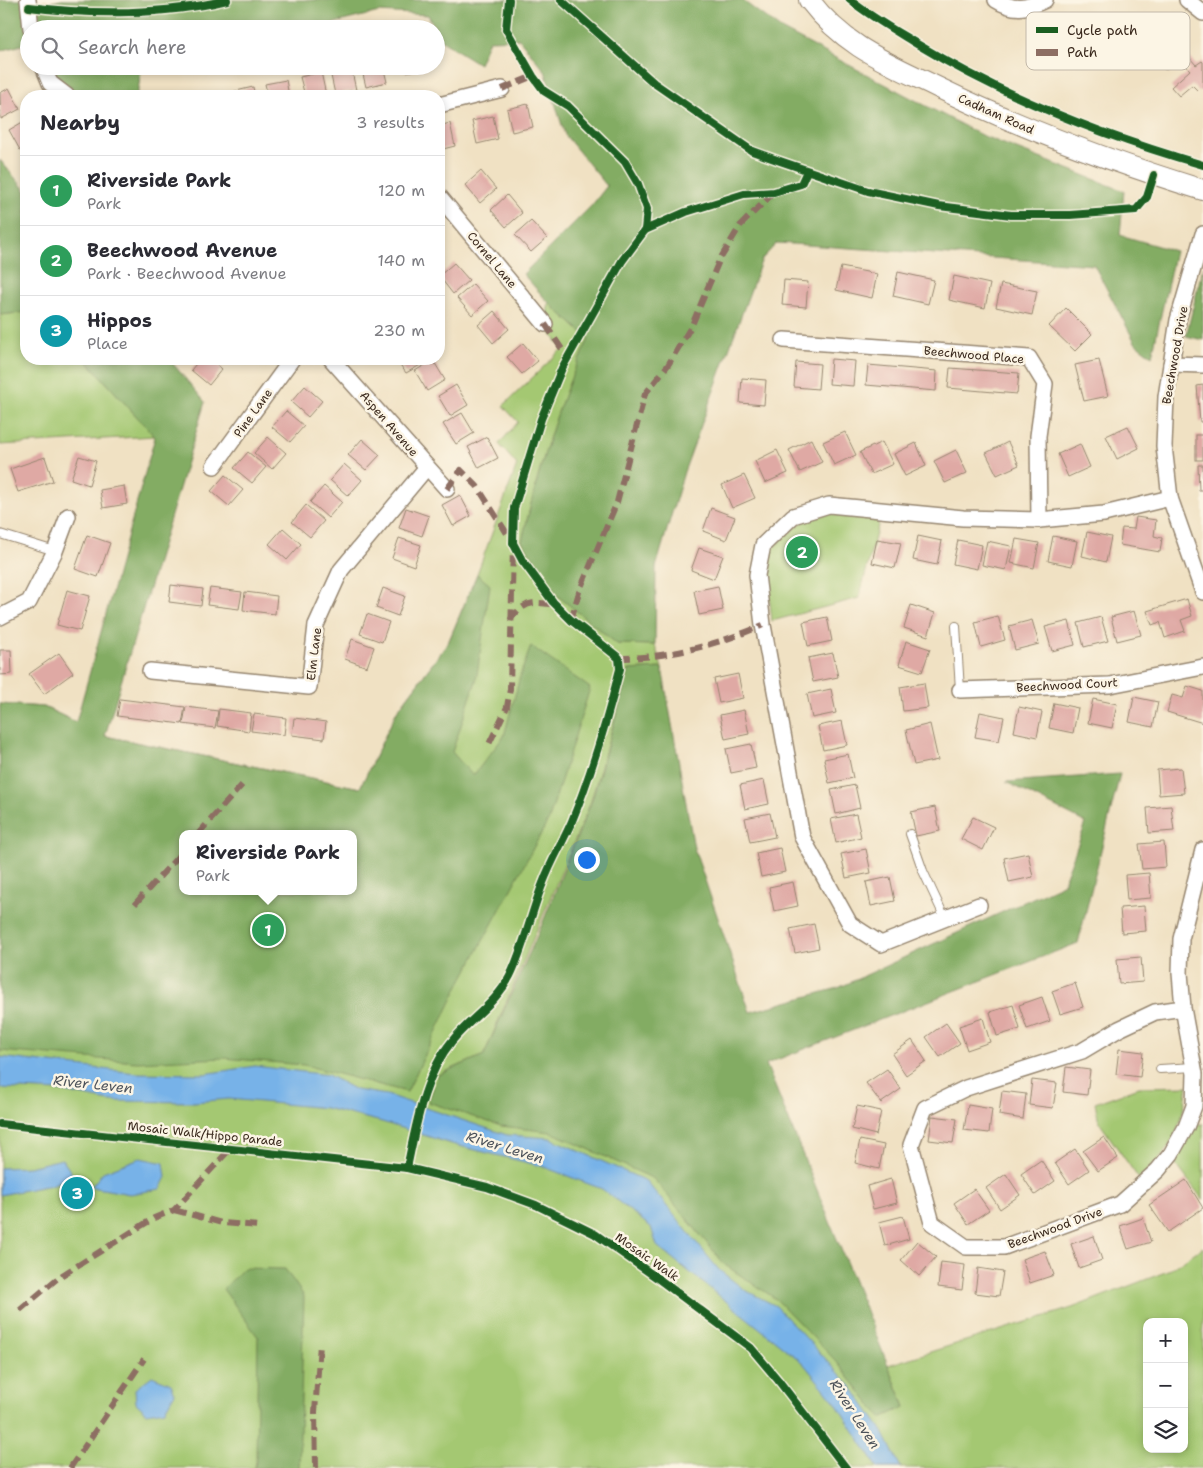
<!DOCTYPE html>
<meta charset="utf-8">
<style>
:root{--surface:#fff;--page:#f2f2f3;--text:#2b2b33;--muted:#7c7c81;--line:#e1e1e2;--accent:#b5179e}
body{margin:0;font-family:"Shantell Sans",sans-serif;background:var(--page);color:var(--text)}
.controls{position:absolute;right:15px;bottom:15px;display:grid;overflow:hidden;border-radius:10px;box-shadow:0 2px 8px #0003}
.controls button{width:45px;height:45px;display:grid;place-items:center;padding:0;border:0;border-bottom:1px solid var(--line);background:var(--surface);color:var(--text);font:25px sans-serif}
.you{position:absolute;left:586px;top:859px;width:18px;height:18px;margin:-12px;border:4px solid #fff;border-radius:50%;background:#1a73e8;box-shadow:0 0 0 8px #1a73e833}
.badge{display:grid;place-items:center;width:32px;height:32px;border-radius:50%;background:var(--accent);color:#fff;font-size:16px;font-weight:700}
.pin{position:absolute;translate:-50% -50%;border:2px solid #fff;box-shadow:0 1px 5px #0006}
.popup{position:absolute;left:179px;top:830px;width:178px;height:65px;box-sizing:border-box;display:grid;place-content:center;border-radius:10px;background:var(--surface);filter:drop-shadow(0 1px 4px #0005);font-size:16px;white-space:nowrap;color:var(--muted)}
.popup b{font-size:19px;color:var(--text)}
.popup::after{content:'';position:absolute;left:50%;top:100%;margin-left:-10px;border:10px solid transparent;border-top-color:var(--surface)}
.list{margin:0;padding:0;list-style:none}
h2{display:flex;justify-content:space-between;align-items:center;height:65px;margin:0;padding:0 20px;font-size:21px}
h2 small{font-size:16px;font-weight:400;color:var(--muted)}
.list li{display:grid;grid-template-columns:32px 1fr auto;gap:15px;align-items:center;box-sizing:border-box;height:70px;padding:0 20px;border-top:1px solid var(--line)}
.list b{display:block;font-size:19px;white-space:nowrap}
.list p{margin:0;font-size:16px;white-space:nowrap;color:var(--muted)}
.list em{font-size:16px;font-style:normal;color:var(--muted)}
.icon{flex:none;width:28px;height:28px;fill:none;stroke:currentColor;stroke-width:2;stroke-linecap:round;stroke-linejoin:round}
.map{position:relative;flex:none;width:1203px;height:1468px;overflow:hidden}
.search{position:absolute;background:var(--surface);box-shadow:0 2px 8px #0003;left:20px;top:20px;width:425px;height:55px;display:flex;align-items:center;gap:12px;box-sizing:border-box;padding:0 18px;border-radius:28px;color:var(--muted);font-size:19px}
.panel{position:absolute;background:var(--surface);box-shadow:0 2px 8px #0003;left:20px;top:90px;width:425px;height:275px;border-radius:20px}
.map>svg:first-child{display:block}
.green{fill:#a4c872;stroke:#707948;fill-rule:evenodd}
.forest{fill:#83ac64;stroke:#5f6b41;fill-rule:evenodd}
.water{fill:#77b2e8;stroke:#596e83}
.building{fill:#dfa9a4}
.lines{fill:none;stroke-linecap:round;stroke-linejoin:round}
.service-casing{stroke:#968670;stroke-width:10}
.minor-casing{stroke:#968670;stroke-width:18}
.tertiary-casing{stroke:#968670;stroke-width:22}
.service{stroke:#fff;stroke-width:8}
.minor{stroke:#fff;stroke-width:15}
.tertiary{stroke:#fff;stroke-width:20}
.quiet{stroke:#8d6e63;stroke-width:6;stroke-dasharray:12 6;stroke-linecap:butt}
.cycleway-casing{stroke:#fcf5e5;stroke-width:11}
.cycleway{stroke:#1b5e20;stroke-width:8}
.labels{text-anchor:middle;stroke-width:5;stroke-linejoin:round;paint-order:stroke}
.street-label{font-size:12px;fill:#3b2a1e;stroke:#fcf5e5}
.water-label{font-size:14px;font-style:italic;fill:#4d535b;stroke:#fcf5e5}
.key{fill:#fcf5e5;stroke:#c2b8a9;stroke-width:1}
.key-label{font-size:14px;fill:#3b2a1e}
</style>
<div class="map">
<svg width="1203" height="1468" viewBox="0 0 1203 1468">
<rect width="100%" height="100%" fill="#fcf5e5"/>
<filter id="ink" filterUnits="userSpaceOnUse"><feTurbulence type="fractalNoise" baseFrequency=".02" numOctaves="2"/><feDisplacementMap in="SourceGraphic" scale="10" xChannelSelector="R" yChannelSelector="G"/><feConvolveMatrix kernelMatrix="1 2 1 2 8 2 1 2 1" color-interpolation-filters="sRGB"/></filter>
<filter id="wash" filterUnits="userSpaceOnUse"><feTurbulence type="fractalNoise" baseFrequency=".0096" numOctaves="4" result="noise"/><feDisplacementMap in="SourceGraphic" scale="20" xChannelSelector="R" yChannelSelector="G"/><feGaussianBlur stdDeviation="1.12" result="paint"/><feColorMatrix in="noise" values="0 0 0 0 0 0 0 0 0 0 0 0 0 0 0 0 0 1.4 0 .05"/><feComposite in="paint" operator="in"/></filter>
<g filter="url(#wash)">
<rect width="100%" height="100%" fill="#f0e1c3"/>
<g class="green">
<path d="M549,303L589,339C556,405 539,470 522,541L617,644L655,645L662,668L629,670L590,804L484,1055L438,1075L627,1144L905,1407L888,1365L1072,1308L1168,1271L1203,1247V1468H901L898,1463L899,1468H0V704L44,707L105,736L360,788L397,711L448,643L477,574L517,465L499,444L518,422L503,406L562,349L545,324ZM183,834H353V891H183ZM1147,1322H1184V1449H1147Z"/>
<polygon points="26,312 26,359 85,359 155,436 0,445 0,315"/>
<polygon points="831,513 880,518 859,598 772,621 767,576 772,548 803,521"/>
<path d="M1188,1086C1181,1129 1173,1149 1139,1179L1099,1122L1095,1103L1139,1087Z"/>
<polygon points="1196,1124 1203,1124 1203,1200 1175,1163"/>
</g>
<g class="forest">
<path d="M0,0H28L29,7L62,0H742L781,29L981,135L1124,191L1120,235L1175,251L1152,356L1136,344L1094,265L777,243L762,259L684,472L656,567L655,645L617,644L559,597L522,541C539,470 556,405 589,339L549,303L523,274L592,205L607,186L565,135L545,71L519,39L489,40L479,64L442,41L428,15L379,12L311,29H29V43L0,51Z"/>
<polygon points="43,66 162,66 141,72 137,96 67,96"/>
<polygon points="0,160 26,191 26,312 0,315"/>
<polygon points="1203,267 1203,340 1186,336"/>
<path d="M85,359H169L205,402L105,736L360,788L397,711L448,643L477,574L490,585L476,681L452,752L473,776L504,736L521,673L531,646L590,688L549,819L459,985L407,1092L304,1065L224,1058L137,1062L0,1051V704L44,707L76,722L155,437ZM183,834H353V891H183Z"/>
<polygon points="662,668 694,848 750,1012 838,988 1063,884 1086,823 1006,782 1120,774 1078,943 766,1064 905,1407 881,1418 836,1361 776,1299 725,1265 654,1179 551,1132 501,1126 428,1102 438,1075 484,1055 540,929 592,800 629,670"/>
<polygon points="244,1268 285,1269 304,1296 299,1468 254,1468 256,1463 258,1337 223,1289"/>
</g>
<g class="water">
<polygon points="0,1057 136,1073 204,1074 255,1066 328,1075 356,1090 387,1095 507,1135 550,1138 646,1181 719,1270 745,1290 776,1306 851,1386 882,1430 901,1468 878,1468 835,1402 803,1363 657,1246 651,1227 602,1189 541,1166 455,1145 382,1122 325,1108 229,1099 194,1102 109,1101 59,1091 0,1088"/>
<polygon points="140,1158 164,1163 166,1177 160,1189 130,1194 91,1187 103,1172"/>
<polygon points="62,1159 73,1175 52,1185 0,1195 0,1168 29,1167"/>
<polygon points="152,1376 171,1384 175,1393 165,1410 147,1413 136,1403 135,1389"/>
</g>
<g id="blocks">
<g class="building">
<polygon points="1070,22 1077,31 1085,24 1093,33 1100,28 1105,34 1116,25 1123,34 1131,28 1137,36 1145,29 1150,36 1158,29 1164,35 1170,29 1187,48 1184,51 1196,65 1202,61 1203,62 1203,88 1199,92 1192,85 1179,96 1171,87 1190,70 1179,58 1165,70 1154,57 1145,65 1137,55 1130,61 1120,51 1112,58 1106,50 1098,57 1091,50 1083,58 1075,48 1067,55 1061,49 1053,55 1047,48 1040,54 1031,43 1054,23 1061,30"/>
<polygon points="361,66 383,66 387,82 366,87"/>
<polygon points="404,66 426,66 427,68 406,72"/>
<polygon points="351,67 356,90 335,94 330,71"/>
<polygon points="321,72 326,95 305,96 300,77"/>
<polygon points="286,80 289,96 268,96 265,84"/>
<polygon points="253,87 255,96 233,96 232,92"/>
<polygon points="9,88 20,109 1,119 0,93"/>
<polygon points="528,104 533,127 512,132 507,109"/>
<polygon points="493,116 498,139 477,144 472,121"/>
<polygon points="26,120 26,147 20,150 9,130"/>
<polygon points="450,123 455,146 439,150 439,126"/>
<polygon points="481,171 496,189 480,203 465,185"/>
<polygon points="507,195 522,213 506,227 491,210"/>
<polygon points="531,221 547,238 531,252 515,235"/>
<polygon points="454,263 469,280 453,294 439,276"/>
<polygon points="841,267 877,274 872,298 836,290"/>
<polygon points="898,272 934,280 928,304 893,296"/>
<polygon points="954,276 990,284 985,308 949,300"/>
<polygon points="784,280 808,282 806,307 782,305"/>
<polygon points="473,284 488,301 472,315 457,298"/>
<polygon points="1001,284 1037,291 1032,315 996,307"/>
<polygon points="1066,308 1092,334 1075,351 1049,326"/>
<polygon points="494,311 509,329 493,343 478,325"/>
<polygon points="523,343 538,361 522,374 507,357"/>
<polygon points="200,359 211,359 222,369 209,385 191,370"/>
<polygon points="396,359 421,359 424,363 406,373"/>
<polygon points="831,359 855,361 853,386 829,384"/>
<polygon points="433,360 445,380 427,391 415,371"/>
<polygon points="1099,360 1108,396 1084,401 1075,365"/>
<polygon points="796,362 820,364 818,389 794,387"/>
<polygon points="868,365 937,371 936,391 866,385"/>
<polygon points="950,368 1019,373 1017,394 948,388"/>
<polygon points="742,378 766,380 764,405 740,403"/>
<polygon points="456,385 468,405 450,416 438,396"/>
<polygon points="1203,385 1203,422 1200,422 1197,386"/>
<polygon points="305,386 322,401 308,417 291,402"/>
<polygon points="286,411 304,426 290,442 272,427"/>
<polygon points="462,413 474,433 456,444 443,424"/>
<polygon points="1128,426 1139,448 1117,459 1106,436"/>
<polygon points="845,432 856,455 834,465 823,442"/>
<rect x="1196" y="435" width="7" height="25"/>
<polygon points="268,437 286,453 272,469 254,453"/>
<polygon points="487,437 498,458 479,468 468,447"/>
<polygon points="362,439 380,455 366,470 348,455"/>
<polygon points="811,439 822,462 800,472 789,450"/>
<polygon points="882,442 893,464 871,474 860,452"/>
<polygon points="1008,442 1019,465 997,475 986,453"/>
<polygon points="916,443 926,466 905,476 894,454"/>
<polygon points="1080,444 1090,467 1068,477 1058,454"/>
<polygon points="777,450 788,473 765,483 755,461"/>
<polygon points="956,450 967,473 945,483 934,461"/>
<polygon points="248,452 266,467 252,483 234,468"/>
<polygon points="79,456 96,461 89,485 71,479"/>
<polygon points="45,457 53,481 18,492 10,469"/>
<polygon points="344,464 362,480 348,496 330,480"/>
<polygon points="1198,465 1203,465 1203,490 1199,490"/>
<polygon points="225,475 243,490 229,506 211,491"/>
<polygon points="744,475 755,498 732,508 722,485"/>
<polygon points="124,486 127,504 103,508 100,490"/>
<polygon points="324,486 342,502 328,518 310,502"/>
<polygon points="460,495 471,516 453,526 442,505"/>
<polygon points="306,505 324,521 310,537 292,522"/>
<polygon points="406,508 429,516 422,536 399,528"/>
<polygon points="711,508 735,517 726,540 703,531"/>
<polygon points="1136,517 1156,520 1154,536 1162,538 1160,552 1120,545 1122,528 1134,529"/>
<polygon points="283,528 301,544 287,560 269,544"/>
<polygon points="1087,532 1111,537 1106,562 1082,556"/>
<polygon points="87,535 110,543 98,577 75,569"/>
<polygon points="918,536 942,541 937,565 913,560"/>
<polygon points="1053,536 1077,541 1072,566 1048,561"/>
<polygon points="399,538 421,545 414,566 392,558"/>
<polygon points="877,539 901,543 895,568 872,563"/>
<polygon points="1016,539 1039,543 1034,568 1011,563"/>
<polygon points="958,540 982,545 977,569 953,564"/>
<polygon points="987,541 1011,546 1006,570 982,565"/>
<polygon points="699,548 723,556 714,579 691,570"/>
<polygon points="171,585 203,589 201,606 169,602"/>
<polygon points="718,586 723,610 699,615 694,591"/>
<polygon points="210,588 242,592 239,609 207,605"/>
<polygon points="383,588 405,596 398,616 376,608"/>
<polygon points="67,590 90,596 80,631 57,625"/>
<polygon points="245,592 277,596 275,614 243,610"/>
<polygon points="1187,599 1192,616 1181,620 1185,631 1165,638 1160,622 1152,625 1147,611"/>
<polygon points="911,605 935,613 928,636 904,628"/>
<polygon points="1134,611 1141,635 1117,641 1111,617"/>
<polygon points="367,614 389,622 382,642 360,634"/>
<polygon points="998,616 1005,640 981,647 975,622"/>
<polygon points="827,617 832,641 808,646 803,622"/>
<polygon points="1101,617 1108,641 1084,647 1078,623"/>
<polygon points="1032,620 1039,644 1015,650 1009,626"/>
<polygon points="1069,621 1075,645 1052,651 1045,627"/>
<polygon points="352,639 374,647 367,667 345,659"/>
<polygon points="906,641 930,649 922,672 899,665"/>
<polygon points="0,650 11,650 12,674 0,675"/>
<polygon points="59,653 73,673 44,694 29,674"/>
<polygon points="833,653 838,677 813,682 808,658"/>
<polygon points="738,674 743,698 719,703 714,679"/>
<polygon points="924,683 928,708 903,711 900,687"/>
<polygon points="1187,686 1203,691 1203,723 1167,712 1172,695 1183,698"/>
<polygon points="831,689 836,713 812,718 807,694"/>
<polygon points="1134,697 1158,702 1153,727 1129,722"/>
<polygon points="120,699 185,707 182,724 117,716"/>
<polygon points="1093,699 1117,704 1112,728 1088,723"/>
<polygon points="1054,703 1078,708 1073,733 1049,728"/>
<polygon points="186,707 218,711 215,728 183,724"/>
<polygon points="1019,707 1042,712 1037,737 1014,732"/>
<polygon points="219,709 251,713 249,731 217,726"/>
<polygon points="744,710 749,734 725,739 720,715"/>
<polygon points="980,712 1004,717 999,741 975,737"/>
<polygon points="254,714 286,718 284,735 251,731"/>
<polygon points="294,718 326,722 324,739 292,735"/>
<polygon points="842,721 847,745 823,750 818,726"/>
<polygon points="930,724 938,760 914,765 906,730"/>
<polygon points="751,744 756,768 731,773 726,749"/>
<polygon points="848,754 853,778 829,783 824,759"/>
<polygon points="1181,768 1184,793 1159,795 1157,770"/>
<polygon points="764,780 769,804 745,809 740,785"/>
<polygon points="855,785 860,808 836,814 831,790"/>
<polygon points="1171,806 1174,831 1149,833 1147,808"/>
<polygon points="935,807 940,831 916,836 911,812"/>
<polygon points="770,813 775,837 750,842 745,818"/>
<polygon points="856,814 861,837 836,843 831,819"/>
<polygon points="973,817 994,827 983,850 961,839"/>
<polygon points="1164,842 1166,867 1142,869 1139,844"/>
<polygon points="780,848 785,872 761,877 756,853"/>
<polygon points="866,849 871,873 846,878 841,854"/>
<polygon points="1028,853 1033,877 1009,882 1004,858"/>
<polygon points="1149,873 1151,898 1127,900 1125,875"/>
<polygon points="890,877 895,901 871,906 866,882"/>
<polygon points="793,882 798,906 774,911 769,887"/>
<polygon points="1144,906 1146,931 1122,933 1120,908"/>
<polygon points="814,924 819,948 795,953 790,929"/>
<polygon points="1141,957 1143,982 1119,984 1117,959"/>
<polygon points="1075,983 1083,1007 1060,1014 1052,991"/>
<polygon points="1042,997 1050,1021 1027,1029 1019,1005"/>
<polygon points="1013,1005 1020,1029 997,1036 990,1012"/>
<polygon points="983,1018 990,1042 967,1050 959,1026"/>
<polygon points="946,1023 960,1043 940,1057 926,1037"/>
<polygon points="912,1040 926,1061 906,1075 892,1054"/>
<polygon points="1119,1049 1143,1052 1140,1077 1116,1074"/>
<polygon points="1066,1067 1090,1070 1087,1095 1063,1092"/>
<polygon points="887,1069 901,1089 881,1103 866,1083"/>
<polygon points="1032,1080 1057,1083 1053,1108 1029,1105"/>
<polygon points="1002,1091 1026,1094 1023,1119 999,1115"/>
<polygon points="968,1105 992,1109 989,1133 964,1130"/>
<polygon points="857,1106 881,1111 876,1135 852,1129"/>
<polygon points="932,1116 957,1119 953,1143 929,1140"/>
<polygon points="1104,1137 1118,1158 1098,1171 1083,1151"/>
<polygon points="860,1140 884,1145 879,1169 855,1163"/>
<polygon points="1075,1149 1089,1170 1069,1184 1055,1163"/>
<polygon points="1041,1160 1055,1181 1035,1195 1021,1174"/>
<polygon points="1006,1174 1020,1195 1000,1209 986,1188"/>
<polygon points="891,1179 897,1203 873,1209 867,1186"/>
<polygon points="1186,1180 1203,1208 1168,1232 1149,1205"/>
<polygon points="974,1189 989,1210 968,1224 954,1203"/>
<polygon points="903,1216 909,1239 885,1246 879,1222"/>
<polygon points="1143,1218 1151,1242 1128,1249 1120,1226"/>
<polygon points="1094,1236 1102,1260 1079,1268 1071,1244"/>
<polygon points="917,1241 936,1257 919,1276 901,1260"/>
<polygon points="1045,1251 1054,1275 1030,1283 1022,1259"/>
<polygon points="941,1262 965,1265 962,1290 938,1287"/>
<polygon points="978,1268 1003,1272 999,1296 975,1293"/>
</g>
</g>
</g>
<g filter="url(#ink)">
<use href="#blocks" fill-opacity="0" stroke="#968670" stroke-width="1"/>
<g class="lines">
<defs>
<g id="service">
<polyline points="0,534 55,551"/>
<polyline points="956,626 960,690"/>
<polyline points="910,834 923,871 945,918"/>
<polyline points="1160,1069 1194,1067"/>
</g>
<g id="minor">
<polyline points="28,0 31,29"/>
<path d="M996,0C1013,11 1027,9 1045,0"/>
<polyline points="1187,0 1203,13"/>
<polyline points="43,66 50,83 67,96"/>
<polyline points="439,105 502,89"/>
<polyline points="439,196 545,324"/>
<polyline points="1203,234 1178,320 1166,397 1164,446 1170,498 1203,592"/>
<polyline points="784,340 1029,358 1045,384 1038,436 1039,520"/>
<polyline points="331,359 447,489"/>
<polyline points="1171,364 1203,365"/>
<polyline points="214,466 292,359"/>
<polyline points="0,617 29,602 55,551 68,516"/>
<polyline points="150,671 309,687 316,625 341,570 427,467"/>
<polyline points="960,690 1110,685 1203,667"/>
<polyline points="979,905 881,944 850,924 802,837 763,625 757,575 763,545 793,516 829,505 963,518 1039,520 1104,514 1170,498"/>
<polyline points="1183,1008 1155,1012 1119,1029 1082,1051 966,1088 925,1108 911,1145 932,1223 966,1247 1004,1247 1120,1204 1158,1170 1171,1154 1186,1127 1194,1106 1195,1074 1183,1008 1180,973 1181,939 1203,850"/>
</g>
<path id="tertiary" d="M809,0C845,47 886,62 937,87C1023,129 1112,162 1203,190"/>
</defs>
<use href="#service" class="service-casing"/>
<use href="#minor" class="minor-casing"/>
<use href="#tertiary" class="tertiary-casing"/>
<use href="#service" class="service"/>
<use href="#minor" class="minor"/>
<use href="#tertiary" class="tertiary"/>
<g class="quiet">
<polyline points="502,89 533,76"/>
<polyline points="545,324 568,358"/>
<polyline points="447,489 461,470 477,486 513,543 510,689 507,707 489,744"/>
<path d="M510,620C525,601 532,601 556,605"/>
<polyline points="571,620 579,592 617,502 645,394 668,365 692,325 719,261 740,226 774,192"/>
<path d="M619,658C668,658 717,645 763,625"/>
<polyline points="198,834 242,785"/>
<polyline points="135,904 183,851"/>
<polyline points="174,1210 222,1223 260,1226"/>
<polyline points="20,1310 59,1277 154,1218 174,1210 231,1148"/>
<polyline points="70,1468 144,1359"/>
<polyline points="316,1468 315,1412 320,1344"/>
</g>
<defs>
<g id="cycleway">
<polyline points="561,0 654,83 752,151 780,161 868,191 939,206 1011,215 1070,215 1136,210 1147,197 1154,175"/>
<path d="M850,0C871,17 894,30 917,44C1006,98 1103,136 1203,165"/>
<path d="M29,7C91,15 166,15 227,0"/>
<polyline points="645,230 686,212 744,194 774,192 801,184 807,171"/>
<polyline points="0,1124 407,1168 487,1187 536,1205 595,1234 660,1280 751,1348 778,1380 846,1468"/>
<path d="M407,1168C416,1126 424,1075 452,1041C470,1019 497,1002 510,976C524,947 531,913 543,883C551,861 563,842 572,821C592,772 607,720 620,669L619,658L571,620L553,602L522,560L513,543L514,508L541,419L562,368L622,261L645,230L647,209L638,184L625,162L568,106L544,91L533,76L506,29L509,0"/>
</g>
</defs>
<use href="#cycleway" class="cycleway-casing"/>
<use href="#cycleway" class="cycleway"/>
</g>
</g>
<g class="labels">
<g class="street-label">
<text transform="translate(996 114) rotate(24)" y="4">Cadham Road</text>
<text transform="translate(492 260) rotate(50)" y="4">Cornel Lane</text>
<text transform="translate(974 355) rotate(5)" y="4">Beechwood Place</text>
<text transform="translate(1175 355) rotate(-80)" y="4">Beechwood Drive</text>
<text transform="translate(253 413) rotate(-54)" y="4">Pine Lane</text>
<text transform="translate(389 424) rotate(49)" y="4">Aspen Avenue</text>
<text transform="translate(314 654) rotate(-83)" y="4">Elm Lane</text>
<text transform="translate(1067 685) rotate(-3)" y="4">Beechwood Court</text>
<text transform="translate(205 1134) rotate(6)" y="4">Mosaic Walk/Hippo Parade</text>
<text transform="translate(1055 1228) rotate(-20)" y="4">Beechwood Drive</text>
<text transform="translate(647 1257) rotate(35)" y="4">Mosaic Walk</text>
</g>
<g class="water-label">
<text transform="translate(93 1084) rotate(6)" y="5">River Leven</text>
<text transform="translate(505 1147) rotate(17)" y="5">River Leven</text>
<text transform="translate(855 1414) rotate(57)" y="5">River Leven</text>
</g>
</g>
<rect x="1026" y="12" width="164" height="58" rx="8" class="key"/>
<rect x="1036" y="27" width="22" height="6" fill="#1b5e20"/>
<rect x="1036" y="49" width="22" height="7" fill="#8d6e63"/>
<g class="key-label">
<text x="1067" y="35">Cycle path</text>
<text x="1067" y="57">Path</text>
</g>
</svg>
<div class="controls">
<button>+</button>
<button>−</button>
<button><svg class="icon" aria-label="layers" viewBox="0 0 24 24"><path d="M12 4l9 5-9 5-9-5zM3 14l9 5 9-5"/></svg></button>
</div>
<div class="you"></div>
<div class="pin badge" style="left:268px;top:930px;background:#2e9e5b">1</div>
<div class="popup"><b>Riverside Park</b>Park</div>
<div class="pin badge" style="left:802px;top:552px;background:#2e9e5b">2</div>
<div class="pin badge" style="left:77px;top:1193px;background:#0f9aa8">3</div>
<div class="search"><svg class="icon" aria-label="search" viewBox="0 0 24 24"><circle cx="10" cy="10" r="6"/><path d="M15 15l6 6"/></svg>Search here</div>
<section class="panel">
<h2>Nearby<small>3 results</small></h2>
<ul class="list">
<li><span class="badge" style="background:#2e9e5b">1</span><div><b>Riverside Park</b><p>Park</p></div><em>120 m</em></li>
<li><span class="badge" style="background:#2e9e5b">2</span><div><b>Beechwood Avenue</b><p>Park · Beechwood Avenue</p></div><em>140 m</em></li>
<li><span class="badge" style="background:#0f9aa8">3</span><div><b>Hippos</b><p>Place</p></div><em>230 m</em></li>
</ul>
</section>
</div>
